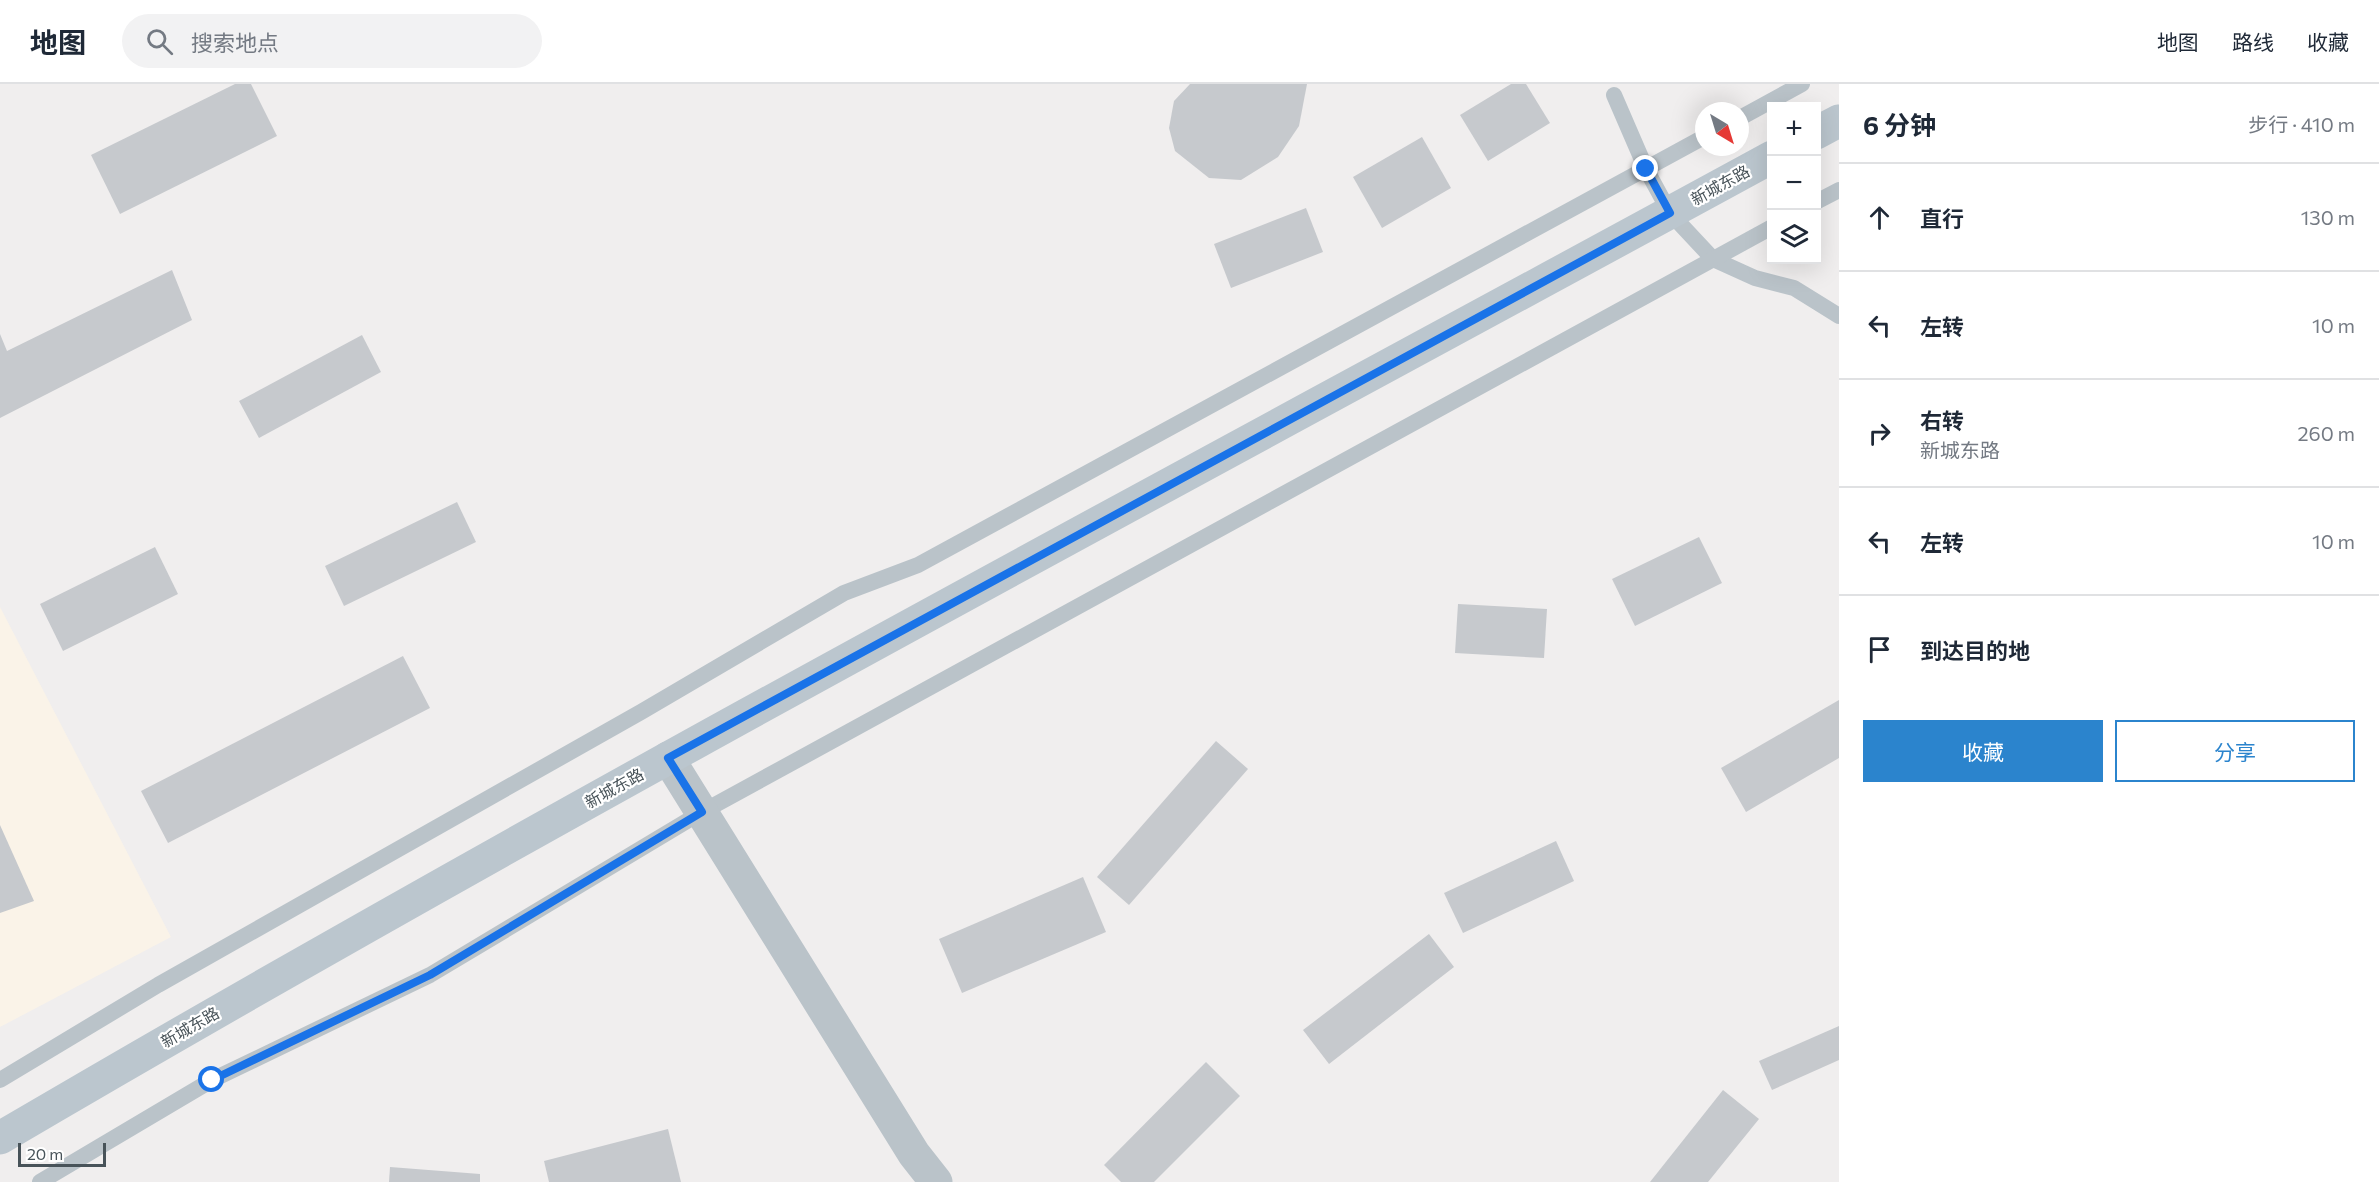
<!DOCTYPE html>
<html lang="zh">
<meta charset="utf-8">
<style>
:root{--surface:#fff;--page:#f2f2f3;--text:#1f2937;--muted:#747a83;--line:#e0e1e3;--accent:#2b84cd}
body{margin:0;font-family:Commissioner,"Noto Sans SC",sans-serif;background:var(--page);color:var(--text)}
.controls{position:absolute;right:18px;top:18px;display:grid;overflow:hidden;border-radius:0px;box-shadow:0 6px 24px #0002}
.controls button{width:54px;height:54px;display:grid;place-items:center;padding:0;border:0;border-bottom:2px solid var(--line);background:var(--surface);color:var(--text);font:30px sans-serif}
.compass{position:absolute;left:1695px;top:18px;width:54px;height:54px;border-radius:50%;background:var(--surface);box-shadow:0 6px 24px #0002;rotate:142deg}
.scale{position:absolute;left:18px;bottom:15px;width:88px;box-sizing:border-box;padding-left:6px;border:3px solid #485359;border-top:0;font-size:16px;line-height:21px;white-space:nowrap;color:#485359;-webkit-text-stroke:4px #fff;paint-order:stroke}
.stop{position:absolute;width:18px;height:18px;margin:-14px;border:4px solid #1a73e8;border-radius:50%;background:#fff}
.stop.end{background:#1a73e8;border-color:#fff;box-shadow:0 2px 6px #0008}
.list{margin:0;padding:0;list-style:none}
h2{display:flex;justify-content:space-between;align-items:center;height:78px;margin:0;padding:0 24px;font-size:26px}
h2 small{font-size:20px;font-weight:400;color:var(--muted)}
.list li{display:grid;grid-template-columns:39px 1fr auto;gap:18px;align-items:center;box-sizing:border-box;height:108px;padding:0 24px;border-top:2px solid var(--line)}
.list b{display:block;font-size:22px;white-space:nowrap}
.list p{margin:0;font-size:20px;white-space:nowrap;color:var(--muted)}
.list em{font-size:20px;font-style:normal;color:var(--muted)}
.actions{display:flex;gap:12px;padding:18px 24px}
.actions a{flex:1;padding:14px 0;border:2px solid var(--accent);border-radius:0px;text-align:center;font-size:21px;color:var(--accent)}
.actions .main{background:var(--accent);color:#fff}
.icon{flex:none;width:33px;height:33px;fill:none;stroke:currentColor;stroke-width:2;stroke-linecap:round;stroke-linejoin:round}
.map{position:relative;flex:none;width:1839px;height:1098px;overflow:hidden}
header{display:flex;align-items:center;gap:36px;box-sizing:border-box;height:84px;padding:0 30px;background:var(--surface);border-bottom:2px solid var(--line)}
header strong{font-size:28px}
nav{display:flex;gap:33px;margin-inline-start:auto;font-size:21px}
.search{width:420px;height:54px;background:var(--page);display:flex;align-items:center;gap:15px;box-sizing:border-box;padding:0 21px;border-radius:33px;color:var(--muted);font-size:22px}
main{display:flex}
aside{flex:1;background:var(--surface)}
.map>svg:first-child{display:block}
.commercial{fill:#faf3e8}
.building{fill:#c6c9cd}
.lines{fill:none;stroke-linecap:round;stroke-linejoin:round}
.service{stroke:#bac3c9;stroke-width:16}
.tertiary{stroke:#bac3c9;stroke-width:33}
.secondary{stroke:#bbc6ce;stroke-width:33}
.route{stroke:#1a73e8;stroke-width:8}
.labels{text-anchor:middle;stroke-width:4.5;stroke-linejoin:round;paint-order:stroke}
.street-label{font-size:16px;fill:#485359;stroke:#fff}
</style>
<header>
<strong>地图</strong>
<div class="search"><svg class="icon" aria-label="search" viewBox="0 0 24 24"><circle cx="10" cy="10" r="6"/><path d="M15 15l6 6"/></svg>搜索地点</div>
<nav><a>地图</a><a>路线</a><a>收藏</a></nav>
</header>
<main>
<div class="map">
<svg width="1839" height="1098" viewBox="0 0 1839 1098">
<rect width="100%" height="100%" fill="#f0eeee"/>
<polygon class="commercial" points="0,523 171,853 0,943"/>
<g class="building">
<polygon points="235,0 251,0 277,52 120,130 91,71"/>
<polygon points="1190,0 1307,0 1299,42 1278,73 1241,96 1209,94 1175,67 1169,44 1174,17"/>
<polygon points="1511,0 1526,0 1550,39 1488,77 1460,31"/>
<polygon points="1422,53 1451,104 1382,144 1353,93"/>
<polygon points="1306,124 1323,168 1231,204 1214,160"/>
<polygon points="172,186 192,236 0,334 0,250 7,267"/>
<polygon points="362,251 381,288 259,354 239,317"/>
<polygon points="457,418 476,458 344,522 325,482"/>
<polygon points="1699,453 1722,499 1635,542 1612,495"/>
<polygon points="155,463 178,510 63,567 40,520"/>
<polygon points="1458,520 1547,525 1544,574 1455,569"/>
<polygon points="403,572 430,624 168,759 141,707"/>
<polygon points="1839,616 1839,674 1746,728 1721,684"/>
<polygon points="1216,657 1248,685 1129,821 1097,793"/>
<polygon points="0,741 34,817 0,829"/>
<polygon points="1556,757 1574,797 1463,849 1444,809"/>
<polygon points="1083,793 1106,848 962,909 939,855"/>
<polygon points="1429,850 1454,883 1329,980 1303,946"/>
<polygon points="1839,942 1839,976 1772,1006 1759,977"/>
<polygon points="1206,978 1240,1012 1154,1098 1121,1098 1104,1081"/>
<polygon points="1723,1006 1759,1035 1708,1098 1650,1098"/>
<polygon points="668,1045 681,1098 549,1098 544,1077"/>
<polygon points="390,1083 480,1090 480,1098 389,1098"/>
</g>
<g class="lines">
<g class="service">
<polyline points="1614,11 1646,85 1670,129 1713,175 1755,194 1794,204 1839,232"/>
<polyline points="1740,34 1802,0"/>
<polyline points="1816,118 1839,106"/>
<polyline points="0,996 158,901 641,628 844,509 918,481 1704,53"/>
<polyline points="40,1098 212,996 430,891 702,728 1772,143"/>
</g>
<polyline class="tertiary" points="668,674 914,1070 936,1098"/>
<g class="secondary">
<polyline points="1816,49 1839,37"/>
<path d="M0,1054C582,712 1179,396 1772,73"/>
</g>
</g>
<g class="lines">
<polyline class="route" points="212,996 430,891 702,728 668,674 1670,129 1646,85"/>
</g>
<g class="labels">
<g class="street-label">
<text transform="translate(1720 101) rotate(-29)" y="6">新城东路</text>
<text transform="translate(614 704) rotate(-29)" y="6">新城东路</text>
<text transform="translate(190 943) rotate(-30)" y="6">新城东路</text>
</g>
</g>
</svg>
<div class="controls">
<button>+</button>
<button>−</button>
<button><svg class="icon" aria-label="layers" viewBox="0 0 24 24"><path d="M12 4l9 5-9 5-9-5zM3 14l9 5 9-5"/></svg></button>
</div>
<svg class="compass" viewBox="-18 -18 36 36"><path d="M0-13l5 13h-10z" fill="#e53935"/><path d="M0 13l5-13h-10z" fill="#747a83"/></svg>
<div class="scale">20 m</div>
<div class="stop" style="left:212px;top:996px"></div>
<div class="stop end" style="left:1646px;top:85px"></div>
</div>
<aside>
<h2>6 分钟<small>步行 · 410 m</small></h2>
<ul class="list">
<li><svg class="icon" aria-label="ahead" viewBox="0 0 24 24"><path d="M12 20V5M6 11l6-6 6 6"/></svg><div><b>直行</b></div><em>130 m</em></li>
<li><svg class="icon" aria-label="left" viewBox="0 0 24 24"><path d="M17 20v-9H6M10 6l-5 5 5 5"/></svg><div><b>左转</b></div><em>10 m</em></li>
<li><svg class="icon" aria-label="right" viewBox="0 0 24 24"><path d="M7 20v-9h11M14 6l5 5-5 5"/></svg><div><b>右转</b><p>新城东路</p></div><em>260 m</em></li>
<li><svg class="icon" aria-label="left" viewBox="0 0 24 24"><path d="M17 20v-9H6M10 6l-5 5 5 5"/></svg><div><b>左转</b></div><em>10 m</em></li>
<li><svg class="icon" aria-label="arrive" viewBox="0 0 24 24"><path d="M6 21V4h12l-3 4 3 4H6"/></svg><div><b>到达目的地</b></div></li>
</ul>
<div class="actions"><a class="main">收藏</a><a>分享</a></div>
</aside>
</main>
